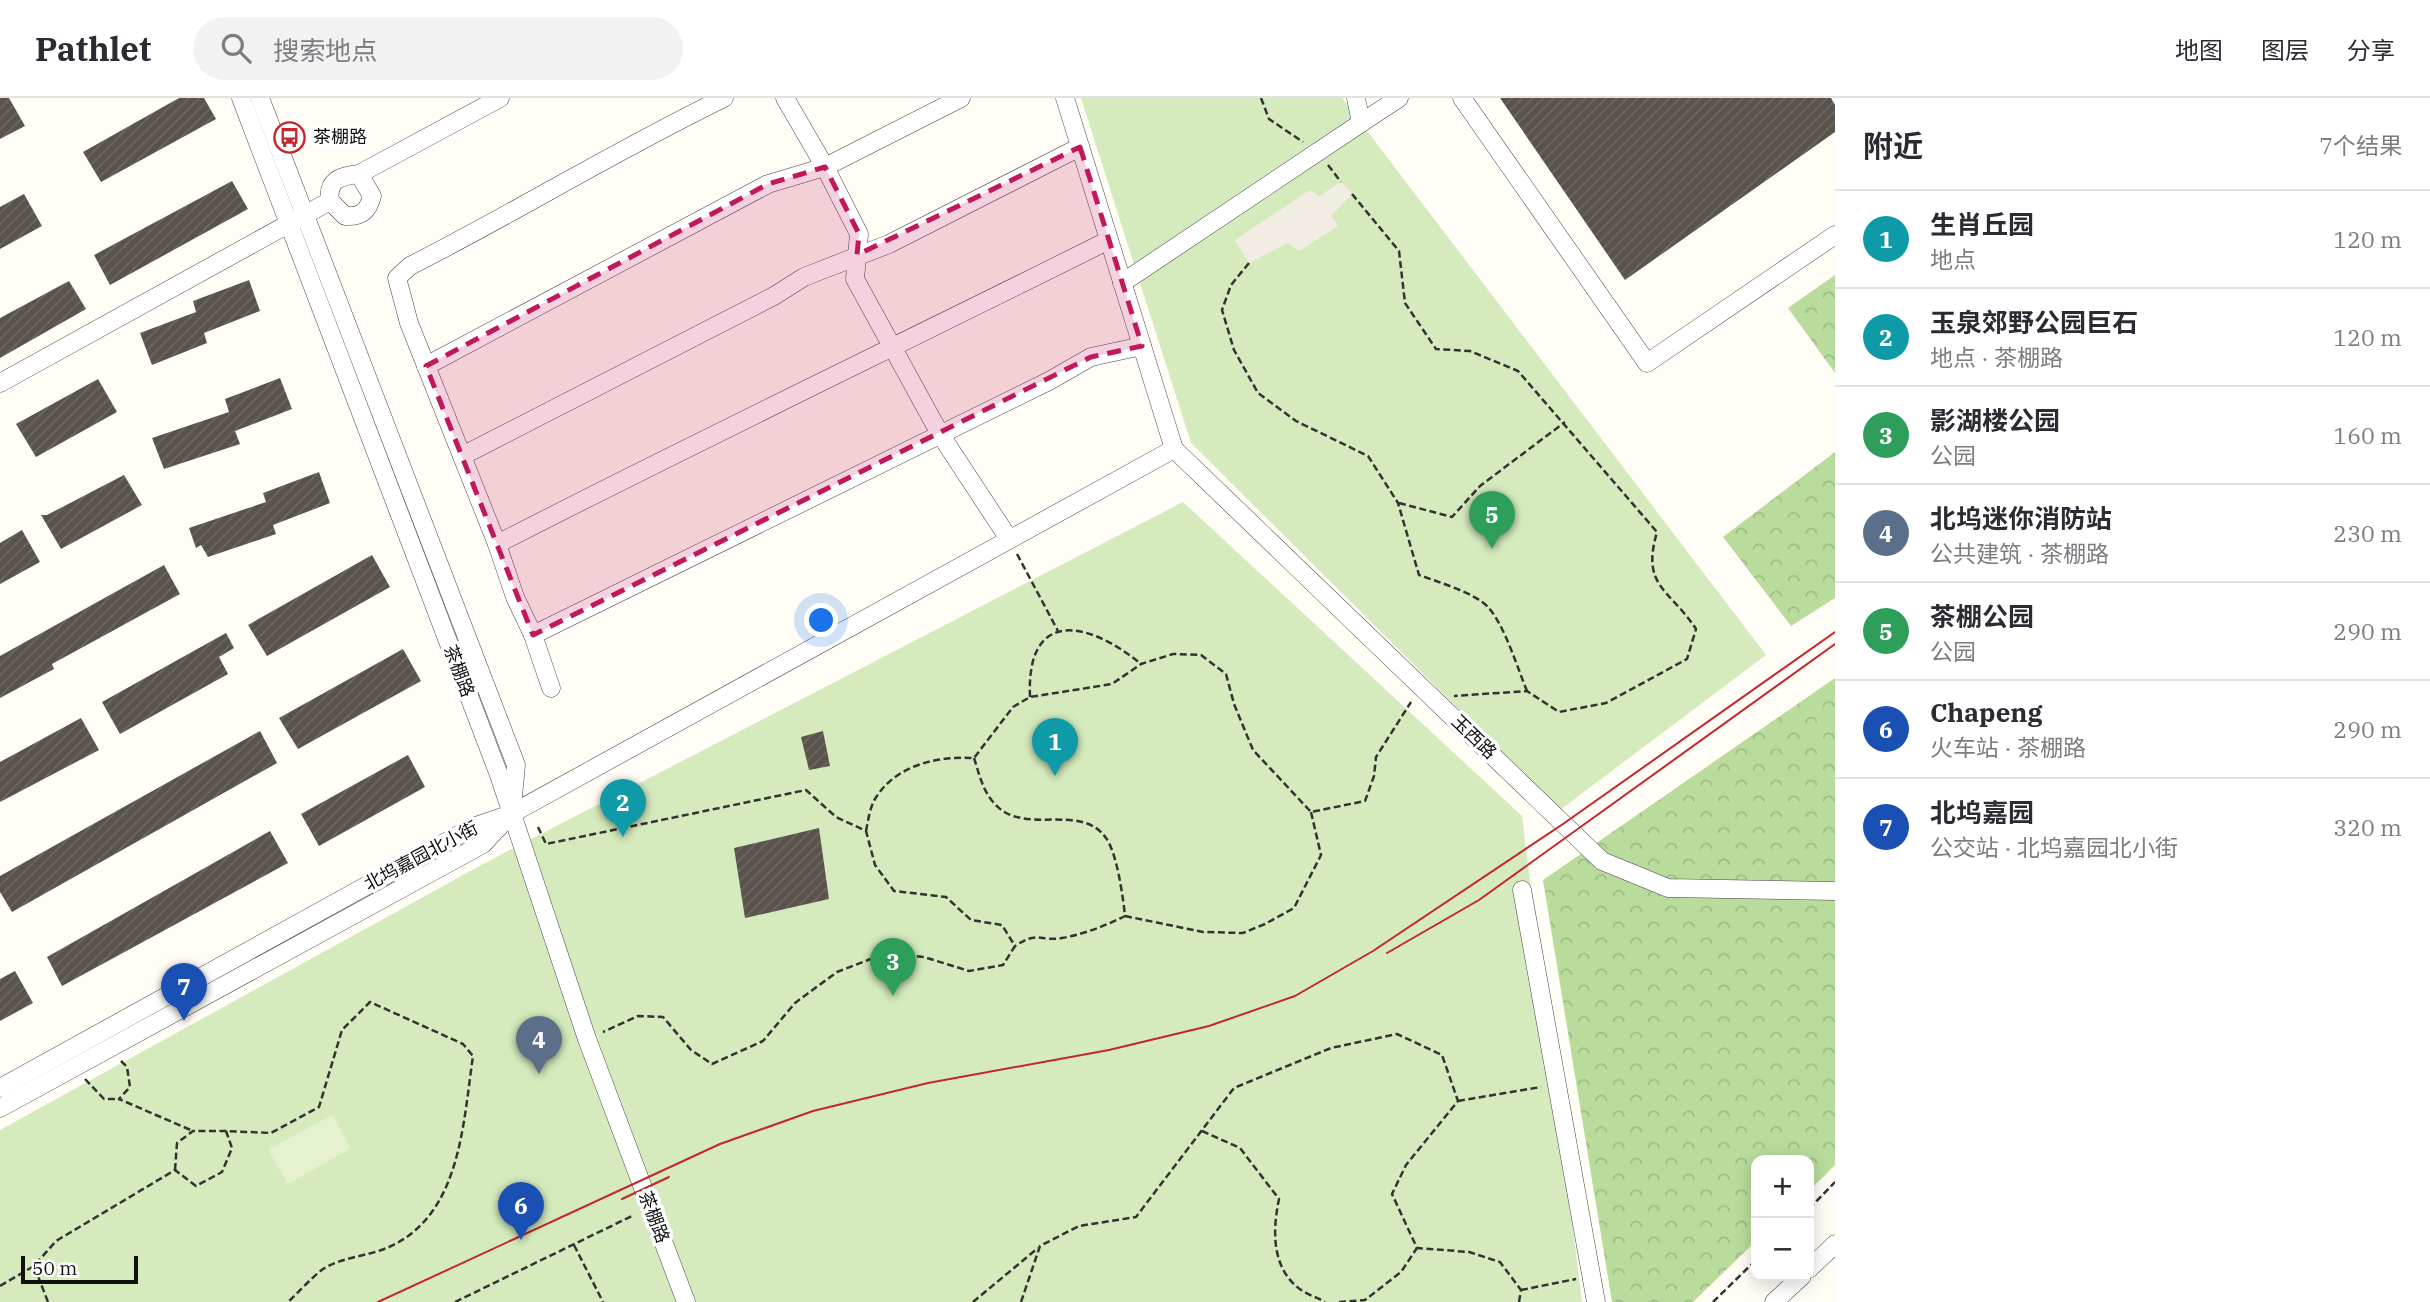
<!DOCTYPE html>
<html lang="zh">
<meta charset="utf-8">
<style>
:root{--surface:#fff;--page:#f2f2f3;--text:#2b2b33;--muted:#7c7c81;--line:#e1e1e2;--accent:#db2777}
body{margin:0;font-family:"IBM Plex Serif","Noto Sans SC",serif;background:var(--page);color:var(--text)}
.controls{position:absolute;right:21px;bottom:21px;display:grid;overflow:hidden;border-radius:14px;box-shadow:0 4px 18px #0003}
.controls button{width:63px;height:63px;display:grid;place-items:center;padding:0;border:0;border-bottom:2px solid var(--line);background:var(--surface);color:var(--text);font:35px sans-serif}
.scale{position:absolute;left:21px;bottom:18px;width:117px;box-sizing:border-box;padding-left:7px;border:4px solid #111;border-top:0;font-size:19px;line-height:24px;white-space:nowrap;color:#111;-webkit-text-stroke:5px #fff;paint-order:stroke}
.you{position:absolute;left:822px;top:523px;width:24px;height:24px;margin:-18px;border:5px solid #fff;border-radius:50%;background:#1a73e8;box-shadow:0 0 0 10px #1a73e833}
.badge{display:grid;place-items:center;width:46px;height:46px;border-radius:50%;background:var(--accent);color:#fff;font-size:23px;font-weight:700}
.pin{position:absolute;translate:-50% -58px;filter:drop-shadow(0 2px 4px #0008)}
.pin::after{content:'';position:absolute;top:37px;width:24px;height:21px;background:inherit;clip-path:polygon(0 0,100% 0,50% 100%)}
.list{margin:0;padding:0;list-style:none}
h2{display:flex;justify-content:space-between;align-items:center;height:91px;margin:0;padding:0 28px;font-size:30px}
h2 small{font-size:23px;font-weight:400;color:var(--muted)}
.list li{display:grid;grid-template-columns:46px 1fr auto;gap:21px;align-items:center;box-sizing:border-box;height:98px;padding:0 28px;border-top:2px solid var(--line)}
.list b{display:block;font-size:26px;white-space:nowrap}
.list p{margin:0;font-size:23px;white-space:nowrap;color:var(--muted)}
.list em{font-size:23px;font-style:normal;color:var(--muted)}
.icon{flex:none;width:38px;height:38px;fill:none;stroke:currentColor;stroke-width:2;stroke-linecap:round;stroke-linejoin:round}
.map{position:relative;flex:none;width:1835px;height:1204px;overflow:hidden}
header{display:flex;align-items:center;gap:42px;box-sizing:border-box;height:98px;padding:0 35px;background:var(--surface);border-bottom:2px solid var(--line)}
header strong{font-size:33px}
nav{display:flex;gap:38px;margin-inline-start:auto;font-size:24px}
.search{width:490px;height:63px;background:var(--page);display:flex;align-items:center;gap:18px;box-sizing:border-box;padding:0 24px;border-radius:38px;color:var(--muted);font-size:26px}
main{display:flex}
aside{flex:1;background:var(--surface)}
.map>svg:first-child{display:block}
.forest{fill:url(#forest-crowns)}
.park{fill:#d5ebbd}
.pitch{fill:#e6f2cf}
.plaza{fill:#f1ede2}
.building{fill:url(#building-hatch)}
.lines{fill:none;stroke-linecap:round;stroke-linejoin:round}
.minor-casing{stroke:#444;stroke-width:19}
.path{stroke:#333;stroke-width:2.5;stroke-dasharray:7 3.5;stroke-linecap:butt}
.minor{stroke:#fff;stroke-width:18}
.tram{stroke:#c4262e;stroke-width:2}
.marked{fill:#c2185b;fill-opacity:0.2;stroke:#c2185b;stroke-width:5;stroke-dasharray:14 9;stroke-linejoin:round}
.labels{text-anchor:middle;stroke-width:7;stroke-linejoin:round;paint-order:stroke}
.poi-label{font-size:18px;fill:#111;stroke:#fff;text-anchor:start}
.street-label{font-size:18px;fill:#111;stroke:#fff}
</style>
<header>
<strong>Pathlet</strong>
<div class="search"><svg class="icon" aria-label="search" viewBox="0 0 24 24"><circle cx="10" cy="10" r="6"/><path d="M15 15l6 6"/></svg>搜索地点</div>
<nav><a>地图</a><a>图层</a><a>分享</a></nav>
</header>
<main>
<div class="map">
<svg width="1835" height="1204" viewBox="0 0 1835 1204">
<defs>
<pattern id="forest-crowns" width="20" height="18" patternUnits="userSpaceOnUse" patternTransform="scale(1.75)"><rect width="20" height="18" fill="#b9dc9c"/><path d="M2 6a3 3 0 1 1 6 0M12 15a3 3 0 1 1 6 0" fill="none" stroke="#9ebc85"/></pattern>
<pattern id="building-hatch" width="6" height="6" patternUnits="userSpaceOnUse" patternTransform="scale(1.75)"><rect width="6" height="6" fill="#5a524d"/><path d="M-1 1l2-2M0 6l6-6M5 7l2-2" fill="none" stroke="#6d6662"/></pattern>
</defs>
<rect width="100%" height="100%" fill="#fffdf5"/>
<g class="forest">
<polygon points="1835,177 1835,275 1788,210"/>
<polygon points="1835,354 1835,500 1791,528 1723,439"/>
<polygon points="1835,580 1835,1067 1809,1093 1809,1062 1756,1062 1756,1143 1693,1204 1612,1204 1543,782"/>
</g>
<g class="park">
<polygon points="1081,0 1342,0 1766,557 1560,712 1191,345"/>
<polygon points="1183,404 1522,718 1582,1204 0,1204 0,1032 485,765"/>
</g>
<polygon class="pitch" points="332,1017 351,1050 288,1086 268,1052"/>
<polygon class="plaza" points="1341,84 1352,96 1331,118 1338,128 1299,153 1288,145 1249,165 1235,142 1310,92 1319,98"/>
<g class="building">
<polygon points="0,0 9,0 25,28 0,41"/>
<polygon points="179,0 204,0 216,21 101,84 83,54"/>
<polygon points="1500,0 1831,0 1835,7 1835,34 1625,182"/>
<polygon points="232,83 248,111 110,187 94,157"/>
<polygon points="24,96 42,128 0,151 0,109"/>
<polygon points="249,182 260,213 204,235 207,245 152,267 140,235 196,214 193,203"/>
<polygon points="69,183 86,211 0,260 0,220"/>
<polygon points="280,280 292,311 235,333 240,346 164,371 152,340 229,314 225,301"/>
<polygon points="98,281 117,314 36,359 16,326"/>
<polygon points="319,374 330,405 273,427 276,436 208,459 201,447 196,450 189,430 266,404 263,395"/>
<polygon points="124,377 142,407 61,451 41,417 47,417"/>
<polygon points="22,432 40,464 0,486 0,445"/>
<polygon points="372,457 390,489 267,558 248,527"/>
<polygon points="164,467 180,496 52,566 54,571 0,600 0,558"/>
<polygon points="226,535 234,550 219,559 228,576 120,636 102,604"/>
<polygon points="403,551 421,583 298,651 279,620"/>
<polygon points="81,620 99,652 0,704 0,664"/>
<polygon points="260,633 277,665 12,814 0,794 0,778"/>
<polygon points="823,633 830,668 809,672 801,639"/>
<polygon points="408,657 425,689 319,748 301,716"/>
<polygon points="819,730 829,801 745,820 734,750"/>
<polygon points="270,733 288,765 62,888 47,859"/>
<polygon points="15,873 33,905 0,923 0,881"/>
</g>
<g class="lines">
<defs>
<g id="minor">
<polyline points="241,0 499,677 587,941 686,1204"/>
<polyline points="260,0 516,667 512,709"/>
<polyline points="785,0 825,69 961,0"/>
<polyline points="1462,0 1647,265 1835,137"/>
<polyline points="1361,25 1399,0"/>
<path d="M330,103L345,118C362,119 368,113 372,98L359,76"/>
<polyline points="1122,185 1361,25 1356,0"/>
<polyline points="426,268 768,86 825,69 859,136 855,181 940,336 1009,441"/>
<path d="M0,285L330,103C327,82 340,78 359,76L500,0"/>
<polyline points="1174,351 1602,763 1668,790 1835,793"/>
<polyline points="462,358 774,198 804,179 889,146 1080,49"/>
<path d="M497,446C700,342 905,244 1109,142"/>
<polyline points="533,537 1049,283 1091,259 1142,248"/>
<path d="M551,590L533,537L515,499L497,446L409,225L397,180L410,168C516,114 617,52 724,0"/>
<polyline points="1522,792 1596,1204"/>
<polyline points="0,990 473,729 511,716 1174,351 1065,0"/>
<polyline points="0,1010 483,746 509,718"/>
<polyline points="1809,1171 1835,1146"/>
<polyline points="1774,1204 1802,1178"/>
</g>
</defs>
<use href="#minor" class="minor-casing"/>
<g class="path">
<polyline points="1261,0 1269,21 1303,44"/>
<polyline points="1328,67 1341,84"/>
<path d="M1352,96L1399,153L1405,205L1436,251L1470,253L1518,273L1657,434C1641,489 1669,490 1696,531L1687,561L1606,605L1559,614L1527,593L1454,598"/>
<path d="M1249,165L1231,187L1222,212L1234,252L1258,295L1296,323L1368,358L1398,405L1419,477C1438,484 1475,495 1488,509C1505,528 1517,569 1527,593"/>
<polyline points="1399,405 1452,419 1480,388 1565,324"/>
<polyline points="1017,456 1058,533"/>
<path d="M1030,599C1026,509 1089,523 1141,566"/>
<path d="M974,660C979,675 982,691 993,704C1022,740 1080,703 1106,740C1117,755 1123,799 1125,818C1105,828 1084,836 1062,840C1039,844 1039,832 1015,848"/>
<polyline points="538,729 546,746 806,692 836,719 866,733 875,767 894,793 946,799 971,822 1002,827 1015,848 1003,867 969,873 924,859 886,855 837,874 795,905 763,943 712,966 691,952 663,919 638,918 603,934"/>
<path d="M866,733C868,723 870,709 875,701C896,666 939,658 974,660L1013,609L1030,599L1112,586L1141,566L1173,556L1201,557L1226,576L1234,606L1253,652L1311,714L1365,703L1374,678L1376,659L1411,604"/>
<polyline points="1125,818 1203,834 1243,835 1265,826 1294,810 1321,757 1311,714"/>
<polyline points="121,963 127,969 130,989 119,1001 193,1033"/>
<polyline points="85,981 104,1001 119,1001"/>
<polyline points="1458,1003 1541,989"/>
<path d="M1202,1033L1240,1050L1279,1101C1273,1130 1271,1166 1296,1188C1303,1195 1316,1199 1325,1204"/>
<polyline points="175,1072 177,1045 193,1033 226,1033"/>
<polyline points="1809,1111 1835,1084"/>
<polyline points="574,1147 603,1204"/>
<polyline points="34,1168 48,1204"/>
<path d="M0,1188L34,1168L56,1143L175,1072L196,1088L222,1074L232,1050L226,1033L271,1035L319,1009L342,932L370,904L463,946L473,958C463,1025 461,1117 389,1149C369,1158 342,1159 323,1171C311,1180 299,1194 288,1204"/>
<polyline points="1521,1192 1576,1181"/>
<polyline points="455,1204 634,1117"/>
<polyline points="973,1204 1038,1150"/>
<polyline points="1021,1204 1040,1148 1079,1128 1136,1119 1234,990 1331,950 1397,936 1442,957 1458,1003 1406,1067 1392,1096 1417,1150 1469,1154 1500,1164 1521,1192 1519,1204"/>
<polyline points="1339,1204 1365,1202 1401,1174 1417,1150"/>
<polyline points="1713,1204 1756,1162"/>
</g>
<use href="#minor" class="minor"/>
<g class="tram">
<polyline points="1387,855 1479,802 1835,546"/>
<polyline points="622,1101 669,1079"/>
<polyline points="378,1204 720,1046 813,1013 928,985 1109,952 1209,928 1295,898 1373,853 1563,726 1835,534"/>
</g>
</g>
<path class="marked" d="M1080,49L1142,248L1091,259L533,537L426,268L768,86L825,69L859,136L857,157Z"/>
<defs>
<symbol id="bus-ring" viewBox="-11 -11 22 22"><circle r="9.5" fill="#fff" stroke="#c4262e" stroke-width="1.5"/><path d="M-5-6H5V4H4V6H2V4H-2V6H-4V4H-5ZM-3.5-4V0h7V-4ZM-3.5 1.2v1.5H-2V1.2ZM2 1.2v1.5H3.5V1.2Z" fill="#c4262e"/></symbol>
</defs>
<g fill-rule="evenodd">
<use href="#bus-ring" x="272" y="22" width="35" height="35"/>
</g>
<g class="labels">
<g class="poi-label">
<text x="313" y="45">茶棚路</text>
</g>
<g class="street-label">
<text transform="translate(459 573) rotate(69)" y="6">茶棚路</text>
<text transform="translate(1474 639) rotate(44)" y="6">玉西路</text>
<text transform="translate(421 758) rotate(-28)" y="6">北坞嘉园北小街</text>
<text transform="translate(654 1119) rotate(69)" y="6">茶棚路</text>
</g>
</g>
</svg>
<div class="controls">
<button>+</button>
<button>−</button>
</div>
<div class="scale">50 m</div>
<div class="you"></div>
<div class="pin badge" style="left:1055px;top:678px;background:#0f9aa8">1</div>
<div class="pin badge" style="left:623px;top:739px;background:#0f9aa8">2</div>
<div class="pin badge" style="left:893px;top:898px;background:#2e9e5b">3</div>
<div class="pin badge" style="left:539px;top:976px;background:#5c6f8a">4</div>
<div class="pin badge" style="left:1492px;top:451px;background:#2e9e5b">5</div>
<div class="pin badge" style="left:521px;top:1142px;background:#1a4fb4">6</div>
<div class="pin badge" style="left:184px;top:923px;background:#1a4fb4">7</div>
</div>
<aside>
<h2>附近<small>7个结果</small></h2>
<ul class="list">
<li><span class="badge" style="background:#0f9aa8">1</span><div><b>生肖丘园</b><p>地点</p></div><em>120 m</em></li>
<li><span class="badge" style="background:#0f9aa8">2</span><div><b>玉泉郊野公园巨石</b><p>地点 · 茶棚路</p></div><em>120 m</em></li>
<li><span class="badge" style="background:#2e9e5b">3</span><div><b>影湖楼公园</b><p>公园</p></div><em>160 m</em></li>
<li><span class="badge" style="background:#5c6f8a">4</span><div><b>北坞迷你消防站</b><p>公共建筑 · 茶棚路</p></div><em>230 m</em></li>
<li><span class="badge" style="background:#2e9e5b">5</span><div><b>茶棚公园</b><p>公园</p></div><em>290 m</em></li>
<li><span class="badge" style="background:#1a4fb4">6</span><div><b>Chapeng</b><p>火车站 · 茶棚路</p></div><em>290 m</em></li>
<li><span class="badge" style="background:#1a4fb4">7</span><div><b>北坞嘉园</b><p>公交站 · 北坞嘉园北小街</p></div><em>320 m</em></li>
</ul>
</aside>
</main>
